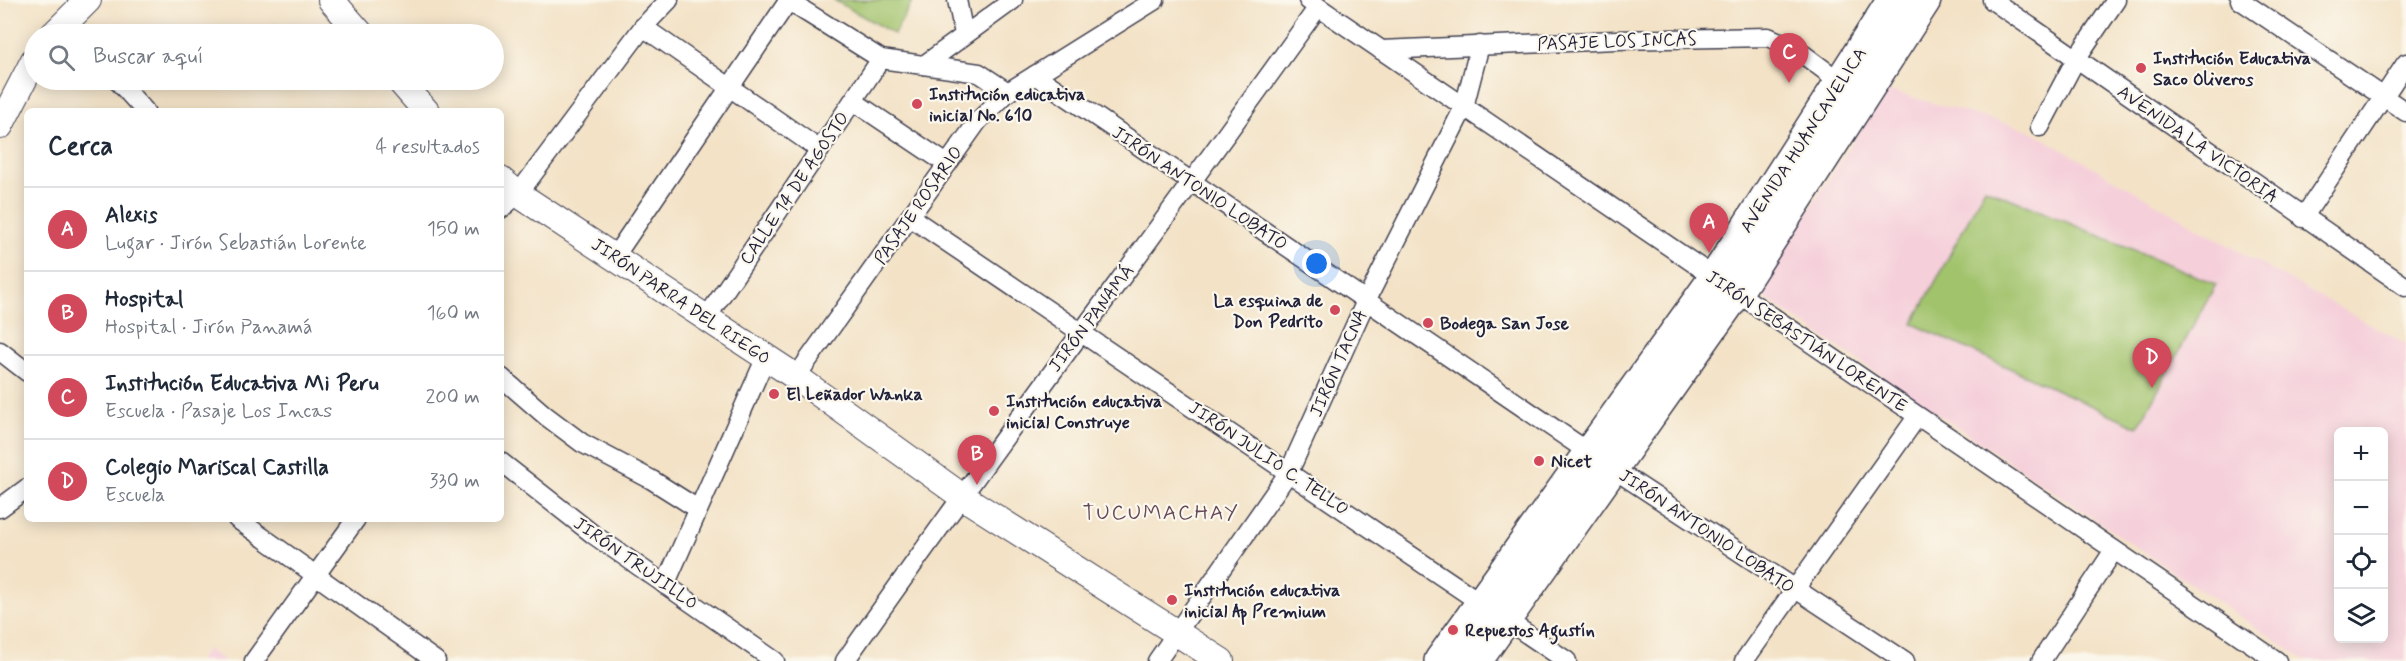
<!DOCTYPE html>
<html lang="es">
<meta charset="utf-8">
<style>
:root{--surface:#fff;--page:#f6f6f7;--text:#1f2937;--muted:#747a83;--line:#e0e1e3;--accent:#d1495b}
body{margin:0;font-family:Mynerve,sans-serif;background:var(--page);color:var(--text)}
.controls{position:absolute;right:18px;bottom:18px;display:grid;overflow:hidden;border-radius:9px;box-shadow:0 3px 15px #0003}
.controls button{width:54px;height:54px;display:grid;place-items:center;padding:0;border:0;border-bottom:2px solid var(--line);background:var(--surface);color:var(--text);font:30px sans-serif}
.you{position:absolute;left:1317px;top:264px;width:21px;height:21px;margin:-15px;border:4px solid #fff;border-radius:50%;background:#1a73e8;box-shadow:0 0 0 9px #1a73e833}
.badge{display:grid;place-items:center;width:39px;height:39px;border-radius:50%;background:var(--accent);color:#fff;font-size:20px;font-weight:700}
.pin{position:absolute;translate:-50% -50px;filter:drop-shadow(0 2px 3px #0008)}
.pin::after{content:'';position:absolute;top:32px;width:21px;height:18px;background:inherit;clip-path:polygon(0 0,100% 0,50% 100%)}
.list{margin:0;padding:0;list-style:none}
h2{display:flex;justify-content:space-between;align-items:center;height:78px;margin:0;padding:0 24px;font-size:26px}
h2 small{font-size:20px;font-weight:400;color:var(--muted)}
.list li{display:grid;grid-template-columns:39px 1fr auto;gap:18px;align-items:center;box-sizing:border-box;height:84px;padding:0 24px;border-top:2px solid var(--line)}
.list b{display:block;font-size:22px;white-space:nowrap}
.list p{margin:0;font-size:20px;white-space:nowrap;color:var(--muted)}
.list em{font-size:20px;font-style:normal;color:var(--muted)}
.icon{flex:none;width:33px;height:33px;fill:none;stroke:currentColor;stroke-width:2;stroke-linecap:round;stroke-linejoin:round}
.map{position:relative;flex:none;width:2406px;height:661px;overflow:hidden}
.search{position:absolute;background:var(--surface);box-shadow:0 3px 15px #0003;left:24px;top:24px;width:480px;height:66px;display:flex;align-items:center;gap:15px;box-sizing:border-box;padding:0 21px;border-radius:33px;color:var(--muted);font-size:22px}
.panel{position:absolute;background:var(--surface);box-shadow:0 3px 15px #0003;left:24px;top:108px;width:480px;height:414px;border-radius:9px}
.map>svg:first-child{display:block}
.built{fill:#f5cfda;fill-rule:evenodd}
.green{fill:#a1c36c;stroke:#627254;stroke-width:1.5}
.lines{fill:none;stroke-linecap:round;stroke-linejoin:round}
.street-casing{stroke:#413f50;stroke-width:21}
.secondary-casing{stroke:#413f50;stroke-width:28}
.highway-casing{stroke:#413f50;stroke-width:36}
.street{stroke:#fff;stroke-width:18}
.secondary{stroke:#fff;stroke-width:26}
.highway{stroke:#fff;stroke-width:33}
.poi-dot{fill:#d1495b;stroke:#fbf7ec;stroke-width:2}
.labels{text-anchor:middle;stroke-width:4.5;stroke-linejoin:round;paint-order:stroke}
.street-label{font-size:18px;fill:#22223b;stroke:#fbf7ec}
.poi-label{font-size:18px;font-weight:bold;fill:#22223b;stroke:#fbf7ec;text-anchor:start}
.quarter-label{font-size:21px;letter-spacing:1.5px;fill:#664a59;stroke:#fbf7ec}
</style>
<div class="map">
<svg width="2406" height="661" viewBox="0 0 2406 661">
<rect width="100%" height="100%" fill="#fbf7ec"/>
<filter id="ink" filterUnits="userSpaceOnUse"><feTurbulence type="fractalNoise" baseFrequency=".0167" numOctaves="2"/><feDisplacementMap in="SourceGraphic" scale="12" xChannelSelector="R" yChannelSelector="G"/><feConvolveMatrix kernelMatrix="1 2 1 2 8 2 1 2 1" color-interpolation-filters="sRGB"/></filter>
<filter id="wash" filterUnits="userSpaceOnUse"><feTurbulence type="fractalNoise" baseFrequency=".008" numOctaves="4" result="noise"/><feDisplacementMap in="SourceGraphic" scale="24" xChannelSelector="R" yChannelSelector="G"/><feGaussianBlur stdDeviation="1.35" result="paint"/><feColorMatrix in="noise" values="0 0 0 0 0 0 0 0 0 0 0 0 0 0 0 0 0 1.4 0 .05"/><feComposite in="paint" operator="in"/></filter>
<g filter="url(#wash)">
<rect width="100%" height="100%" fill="#f3e2c6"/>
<g class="built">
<path d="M1886,90L2029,130L2271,270L2406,344V661H2306L1756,292ZM2338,432H2384V638H2338Z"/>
<polygon points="207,649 224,661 199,661"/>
</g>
<g class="green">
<polygon points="834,0 913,0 894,34"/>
<polygon points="1985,188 2216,284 2138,427 1913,324"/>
</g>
</g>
<g filter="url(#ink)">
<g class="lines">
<defs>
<g id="street">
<polyline points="787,0 881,59 979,73 1008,92"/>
<polyline points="957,0 964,34"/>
<polyline points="1308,0 2277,661"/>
<polyline points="1992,0 2406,287"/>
<polyline points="2240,0 2406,112"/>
<polyline points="643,27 820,150"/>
<polyline points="1381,50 1616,40 1768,37 1796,49 1839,81"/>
<polyline points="924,65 1013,0"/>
<polyline points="1035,75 1612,468 1905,661"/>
<polyline points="117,80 145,111"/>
<polyline points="853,101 947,164"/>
<polyline points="2040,127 2076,59 2116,0"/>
<polyline points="501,209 518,194 643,27 669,0"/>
<polyline points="910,217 1567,661"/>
<polyline points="2303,218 2406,63"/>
<polyline points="615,256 789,0"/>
<polyline points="707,317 881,59"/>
<polyline points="0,351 27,372"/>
<polyline points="501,377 546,416 582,443 652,480 698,509"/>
<polyline points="796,377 978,121 1008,92 1155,0"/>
<polyline points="501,462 594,535 775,661"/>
<polyline points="0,508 27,488"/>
<polyline points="237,519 436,661"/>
<polyline points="665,585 766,357"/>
<polyline points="254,661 356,519"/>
<path d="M845,661C999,440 1162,226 1318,7"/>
<polyline points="1157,661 1289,472 1366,301 1464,107 1480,45"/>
<polyline points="1744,661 1917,417"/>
<polyline points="2041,661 2114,550"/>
</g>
<g id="secondary">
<polyline points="331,0 361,34"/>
<polyline points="54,34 88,0"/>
<polyline points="399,80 426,111"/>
<polyline points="0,126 34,60"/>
<polyline points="501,180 518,194 796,377 960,495 1221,661"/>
</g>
<g id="highway">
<polyline points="1441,661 1715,279 1894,0"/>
<polyline points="1475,661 1735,293 1924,0"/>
</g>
</defs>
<use href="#street" class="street-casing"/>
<use href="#secondary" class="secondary-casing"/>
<use href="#highway" class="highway-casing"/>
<use href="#street" class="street"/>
<use href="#secondary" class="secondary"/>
<use href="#highway" class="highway"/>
</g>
</g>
<g class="poi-dot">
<circle cx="2141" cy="68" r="6"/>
<circle cx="917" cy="104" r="6"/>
<circle cx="1335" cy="310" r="6"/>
<circle cx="1428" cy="323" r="6"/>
<circle cx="774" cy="394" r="6"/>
<circle cx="994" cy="411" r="6"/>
<circle cx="1539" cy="461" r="6"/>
<circle cx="1172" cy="600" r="6"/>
<circle cx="1453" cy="630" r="6"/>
</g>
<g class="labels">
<g class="street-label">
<text transform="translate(1617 41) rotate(-2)" y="6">PASAJE LOS INCAS</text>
<text transform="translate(1803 140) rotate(-57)" y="6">AVENIDA HUANCAVELICA</text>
<text transform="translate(2198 144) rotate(35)" y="6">AVENIDA LA VICTORIA</text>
<text transform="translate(794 188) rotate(-56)" y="6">CALLE 14 DE AGOSTO</text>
<text transform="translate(1200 188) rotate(34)" y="6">JIRÓN ANTONIO LOBATO</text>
<text transform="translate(918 205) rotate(-55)" y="6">PASAJE ROSARIO</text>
<text transform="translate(681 301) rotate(34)" y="6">JIRÓN PARRA DEL RIEGO</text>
<text transform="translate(1091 318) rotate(-53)" y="6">JIRÓN PANAMÁ</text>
<text transform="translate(1807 341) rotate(34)" y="6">JIRÓN SEBASTIÁN LORENTE</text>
<text transform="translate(1338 363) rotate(-66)" y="6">JIRÓN TACNA</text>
<text transform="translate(1269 458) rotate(34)" y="6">JIRÓN JULIO C. TELLO</text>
<text transform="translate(1707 531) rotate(34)" y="6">JIRÓN ANTONIO LOBATO</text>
<text transform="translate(636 563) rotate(35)" y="6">JIRÓN TRUJILLO</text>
</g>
<g class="poi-label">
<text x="2153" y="64">Institución Educativa<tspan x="2153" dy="21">Saco Oliveros</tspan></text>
<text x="929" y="100">Institución educativa<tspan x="929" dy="21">inicial No. 610</tspan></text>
<text x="1323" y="306" text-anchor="end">La esquina de<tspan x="1323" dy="21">Don Pedrito</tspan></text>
<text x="1440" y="329">Bodega San Jose</text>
<text x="786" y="400">El Leñador Wanka</text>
<text x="1006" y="407">Institución educativa<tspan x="1006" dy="21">inicial Construye</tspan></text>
<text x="1551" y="467">Nicet</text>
<text x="1184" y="596">Institución educativa<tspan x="1184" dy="21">inicial Ap Premium</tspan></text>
<text x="1465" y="636">Repuestos Agustín</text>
</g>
<g class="quarter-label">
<text x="1161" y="519">TUCUMACHAY</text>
</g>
</g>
</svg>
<div class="controls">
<button>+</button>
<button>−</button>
<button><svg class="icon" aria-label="locate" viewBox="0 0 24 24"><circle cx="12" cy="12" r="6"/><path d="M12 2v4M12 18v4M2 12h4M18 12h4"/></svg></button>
<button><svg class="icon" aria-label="layers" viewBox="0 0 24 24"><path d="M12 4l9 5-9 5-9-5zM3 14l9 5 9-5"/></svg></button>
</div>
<div class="you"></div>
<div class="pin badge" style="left:1709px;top:253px">A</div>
<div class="pin badge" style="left:977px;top:485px">B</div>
<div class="pin badge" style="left:1789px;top:83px">C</div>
<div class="pin badge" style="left:2152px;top:388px">D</div>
<div class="search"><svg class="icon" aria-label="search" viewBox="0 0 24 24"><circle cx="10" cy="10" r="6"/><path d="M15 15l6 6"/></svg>Buscar aquí</div>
<section class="panel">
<h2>Cerca<small>4 resultados</small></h2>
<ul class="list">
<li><span class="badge">A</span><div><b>Alexis</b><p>Lugar · Jirón Sebastián Lorente</p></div><em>150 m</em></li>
<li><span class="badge">B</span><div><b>Hospital</b><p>Hospital · Jirón Panamá</p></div><em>160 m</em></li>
<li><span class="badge">C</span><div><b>Institución Educativa Mi Peru</b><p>Escuela · Pasaje Los Incas</p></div><em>200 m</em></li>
<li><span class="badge">D</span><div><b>Colegio Mariscal Castilla</b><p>Escuela</p></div><em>330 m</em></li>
</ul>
</section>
</div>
